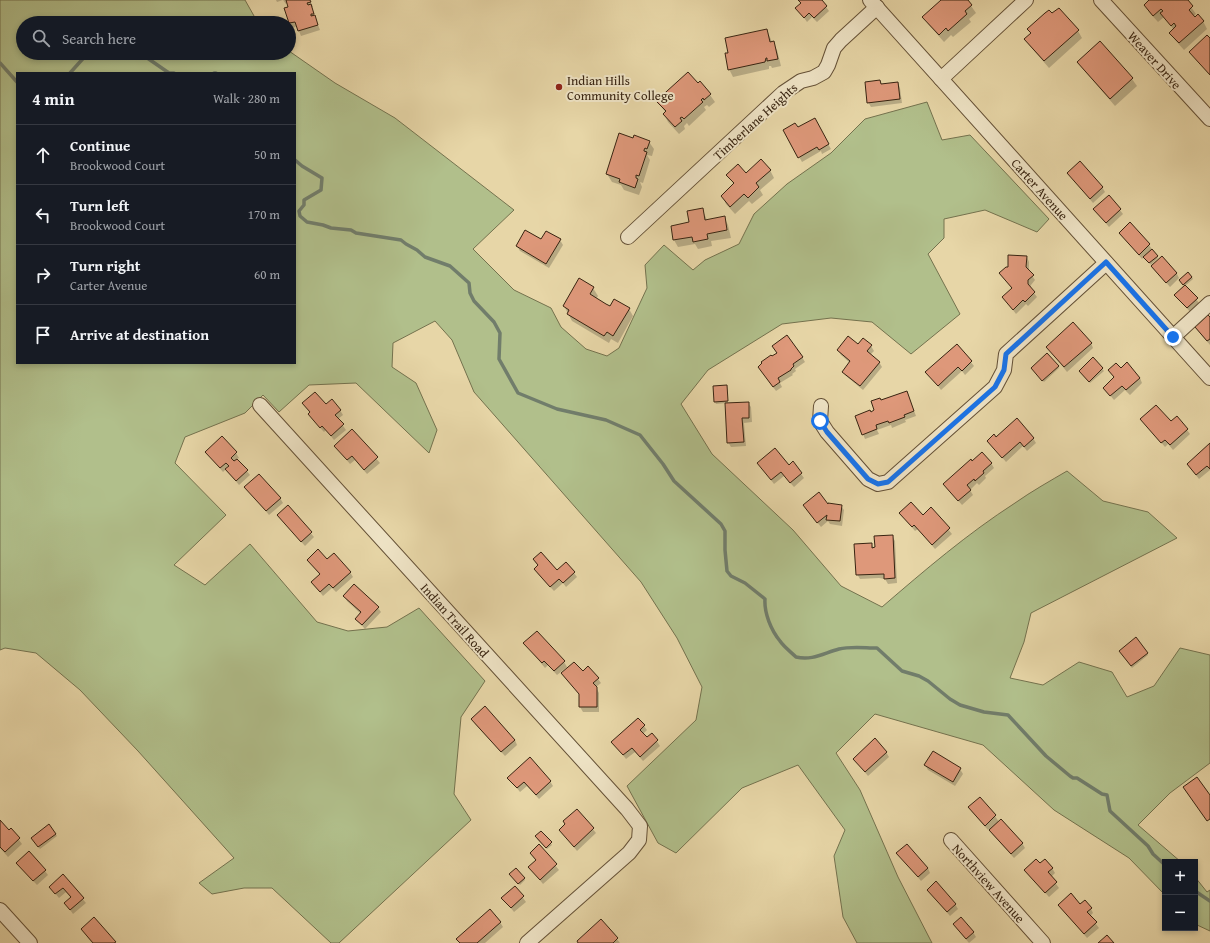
<!DOCTYPE html>
<meta charset="utf-8">
<style>
:root{--surface:#171b24;--page:#20242c;--text:#f1f3f6;--muted:#9ea1a6;--line:#363941}
body{margin:0;font-family:"Gentium Book Plus",serif;background:var(--page);color:var(--text)}
.controls{position:absolute;right:12px;bottom:12px;display:grid;overflow:hidden;border-radius:0px;box-shadow:0 2px 6px #0003}
.controls button{width:36px;height:36px;display:grid;place-items:center;padding:0;border:0;border-bottom:1px solid var(--line);background:var(--surface);color:var(--text);font:20px sans-serif}
.stop{position:absolute;width:12px;height:12px;margin:-9px;border:3px solid #1a73e8;border-radius:50%;background:#fff}
.stop.end{background:#1a73e8;border-color:#fff;box-shadow:0 1px 4px #0008}
.list{margin:0;padding:0;list-style:none}
h2{display:flex;justify-content:space-between;align-items:center;height:52px;margin:0;padding:0 16px;font-size:17px}
h2 small{font-size:13px;font-weight:400;color:var(--muted)}
.list li{display:grid;grid-template-columns:26px 1fr auto;gap:12px;align-items:center;box-sizing:border-box;height:60px;padding:0 16px;border-top:1px solid var(--line)}
.list b{display:block;font-size:15px;white-space:nowrap}
.list p{margin:0;font-size:13px;white-space:nowrap;color:var(--muted)}
.list em{font-size:13px;font-style:normal;color:var(--muted)}
.icon{flex:none;width:22px;height:22px;fill:none;stroke:currentColor;stroke-width:2;stroke-linecap:round;stroke-linejoin:round}
.map{position:relative;flex:none;width:1210px;height:943px;overflow:hidden}
.search{position:absolute;background:var(--surface);box-shadow:0 2px 6px #0003;left:16px;top:16px;width:280px;height:44px;display:flex;align-items:center;gap:10px;box-sizing:border-box;padding:0 14px;border-radius:22px;color:var(--muted);font-size:15px}
.panel{position:absolute;background:var(--surface);box-shadow:0 2px 6px #0003;left:16px;top:72px;width:280px;height:292px;border-radius:0px}
.map>svg:first-child{display:block}
.green{fill:#b1bf8b;stroke:#74724e;fill-rule:evenodd}
.shadow{fill:#0003}
.lines{fill:none;stroke-linecap:round;stroke-linejoin:round}
.stream{stroke:#717d6b;stroke-width:3.5}
.building{fill:#de987a;stroke:#382411}
.minor-casing{stroke:#645036;stroke-width:16}
.minor{stroke:#efe4c6;stroke-width:14}
.route{stroke:#1a73e8;stroke-width:5}
.poi-dot{fill:#8f2418;stroke:#efe4c6;stroke-width:1.5}
.labels{text-anchor:middle;stroke-width:4;stroke-linejoin:round;paint-order:stroke}
.street-label{font-size:13px;fill:#382411;stroke:#efe4c6}
.poi-label{font-size:13px;fill:#382411;stroke:#efe4c6;text-anchor:start}
</style>
<div class="map">
<svg width="1210" height="943" viewBox="0 0 1210 943">
<rect width="100%" height="100%" fill="#e7d6a7"/>
<filter id="stains"><feTurbulence type="fractalNoise" baseFrequency=".005" numOctaves="4"/><feColorMatrix values="0 0 0 0 .2 0 0 0 0 .09 0 0 0 0 .02 0 0 0 .5 -.17"/></filter>
<radialGradient id="worn" r=".72"><stop offset=".6" stop-color="#630" stop-opacity="0"/><stop offset="1" stop-color="#630" stop-opacity=".3"/></radialGradient>
<g class="green">
<path d="M0,0H245L258,23H23V53H289V51L335,83L395,118L514,210L473,249L514,290L551,308L561,327L586,349L607,356L619,348L647,288L645,265L664,245L693,270L705,260L739,244L754,214L787,184L831,153L865,119L927,102L942,140L970,135L1049,219L1037,232L985,210L944,219V238L928,254L960,314L911,354L872,322L831,318L782,324L708,370L681,404L712,454L793,530L841,586L882,607C925,570 967,534 1015,503C1032,491 1050,481 1067,471L1103,501L1148,512L1177,538L1031,613L1024,642L1010,678L1043,685L1079,662L1112,672L1127,697L1154,686L1180,648L1210,655V763L1170,793L1138,825L1181,862H1165V895L1129,858L1054,810L983,745L875,714L836,753L860,790L898,877L932,943H857L843,917L834,856L845,830L798,765L742,788L676,853L658,843L627,786L696,720L702,687L677,638L641,582L474,392L452,340L435,321L393,343L392,367L416,383L437,430L429,453L356,383L309,385L279,412L263,395L245,413L185,437L175,463L226,515L174,565L205,585L250,544L317,622L348,631L387,627L419,608L485,681L461,717L454,794L471,820L339,943H331L272,888H244L212,894L199,883L234,858L138,751L80,690L36,653L5,648L0,650ZM17,73H295V363H17Z"/>
<polygon points="1195,877 1207,892 1210,890 1210,931 1195,924"/>
</g>
<g class="shadow">
<polygon points="276,0 310,0 313,7 311,7 320,30 301,36 297,26 293,28 290,23 286,9 290,7 289,3 286,4 283,0 277,2"/>
<polygon points="798,0 821,0 829,11 817,22 812,17 807,22 797,8 801,4"/>
<polygon points="942,0 967,0 976,13 969,19 971,22 953,37 951,35 944,42 928,24 924,17"/>
<polygon points="1150,0 1186,0 1196,14 1193,16 1203,21 1207,29 1184,50 1175,40 1171,33 1174,30 1164,17 1158,22 1149,12 1145,5"/>
<polygon points="1029,29 1078,31 1082,38 1049,68 1030,46 1025,39 1031,34"/>
<polygon points="767,30 772,42 777,50 781,66 772,68 771,66 769,66 769,69 733,77 729,69 730,53"/>
<polygon points="1100,43 1132,79 1137,86 1115,106 1083,69 1078,62"/>
<polygon points="880,81 882,85 898,83 900,88 902,103 871,107 868,102"/>
<polygon points="700,83 710,95 715,102 709,107 707,105 704,107 706,110 689,126 687,123 684,126 685,129 679,134 668,122 664,114 666,113 657,101"/>
<polygon points="814,119 831,149 822,154 821,151 802,162 784,130 798,129"/>
<polygon points="634,139 649,142 654,149 652,156 647,155 650,160 643,183 640,182 642,187 639,195 624,190 621,185 612,182 607,174"/>
<polygon points="770,170 774,178 760,190 763,195 752,204 749,201 735,214 726,204 722,196 734,185 728,175 746,174"/>
<polygon points="1068,173 1102,187 1105,192 1093,203"/>
<polygon points="1109,196 1123,214 1109,227 1094,209"/>
<polygon points="702,209 707,220 724,217 728,225 731,238 711,241 712,246 698,249 695,244 678,247 674,240 690,223"/>
<polygon points="1130,224 1149,245 1158,258 1151,265 1144,257 1142,259 1120,233"/>
<polygon points="560,240 563,245 549,268 520,251 517,246 541,241"/>
<polygon points="1027,257 1029,262 1029,271 1035,280 1031,285 1030,288 1037,297 1028,306 1026,304 1016,314 1003,297 1012,289 1000,273"/>
<polygon points="1162,258 1177,274 1180,280 1192,277 1193,279 1185,286 1200,304 1190,312 1176,295 1185,286 1181,282 1179,278 1170,287 1152,266"/>
<polygon points="593,288 598,296 596,299 611,308 629,309 633,316 618,343 611,339 609,343 572,321 564,306"/>
<polygon points="1210,318 1210,345 1196,328"/>
<polygon points="863,339 871,346 874,351 870,355 879,362 882,367 863,390 846,376 843,372 850,363 841,355 838,350 858,345"/>
<polygon points="1091,343 1093,348 1067,372 1047,347"/>
<polygon points="957,345 974,366 965,375 962,371 941,390 927,372"/>
<polygon points="772,357 802,357 805,362 795,369 796,371 792,374 793,375 780,383 782,387 776,391 762,372"/>
<polygon points="1093,359 1104,371 1090,383 1081,373"/>
<polygon points="1058,366 1059,368 1044,382 1033,370"/>
<polygon points="1120,369 1140,378 1142,383 1130,395 1125,390 1114,400 1104,388 1115,378 1109,370"/>
<polygon points="727,388 728,404 748,403 751,407 752,422 744,423 746,446 731,447 728,442 726,403 716,404 715,402"/>
<polygon points="909,397 916,416 905,420 906,422 892,428 891,425 877,430 879,434 865,439 863,434 870,413"/>
<polygon points="303,404 326,406 340,410 343,415 338,419 346,430 334,440 326,430 324,432 312,419 309,414 310,413"/>
<polygon points="1142,420 1170,423 1187,430 1190,434 1173,450 1168,444 1165,447"/>
<polygon points="352,430 380,463 367,474 355,460 350,464 335,446"/>
<polygon points="222,437 236,453 239,458 237,459 250,475 239,485 226,469 223,472 206,452"/>
<polygon points="996,438 1033,438 1036,443 1027,451 1023,446 1006,462 988,441"/>
<polygon points="1210,445 1210,470 1199,479 1188,465"/>
<polygon points="972,462 991,463 994,468 985,476 986,478 979,485 977,483 970,490 973,495 962,505 944,484"/>
<polygon points="758,463 789,466 793,463 804,478 794,487 784,476 774,484"/>
<polygon points="246,487 280,498 283,503 269,515"/>
<polygon points="829,506 841,506 844,510 842,526 830,524 828,521 821,527 807,510"/>
<polygon points="288,507 314,537 305,546 278,515"/>
<polygon points="931,509 952,534 935,549 918,529 915,531 900,513 923,517"/>
<polygon points="892,536 895,541 897,583 888,584 885,579 879,578 860,579 857,574 871,544 874,548"/>
<polygon points="308,560 327,560 350,572 353,577 336,592 332,588 323,596 312,582 320,575"/>
<polygon points="534,560 557,571 574,573 577,577 566,587 563,583 554,591 538,574 535,569 538,566"/>
<polygon points="345,596 378,608 381,612 365,629 356,619 361,614 347,601"/>
<polygon points="537,632 564,662 567,667 557,675 548,665 545,668 524,643"/>
<polygon points="1121,653 1147,653 1148,655 1132,668"/>
<polygon points="582,672 598,679 601,683 596,687 599,693 599,712 583,712 580,707 580,695 562,674"/>
<polygon points="473,719 515,740 517,745 505,756 475,724"/>
<polygon points="644,726 647,730 643,734 646,739 652,734 660,746 643,761 635,752 626,759 613,742"/>
<polygon points="886,752 889,757 868,776 854,759"/>
<polygon points="925,765 960,769 963,774 955,786 928,770"/>
<polygon points="509,778 550,781 553,786 539,799 527,786 520,792"/>
<polygon points="979,798 995,816 999,822 1022,843 1025,848 1014,858 993,835 989,829 988,830 972,812 969,807"/>
<polygon points="577,810 596,833 577,851 560,830"/>
<polygon points="0,821 9,831 11,829 22,844 8,857 0,848"/>
<polygon points="49,825 57,836 40,849 33,840"/>
<polygon points="541,832 552,845 547,849 537,839"/>
<polygon points="539,846 559,870 543,884 529,867 536,861 531,853"/>
<polygon points="898,853 928,868 930,873 921,881"/>
<polygon points="1040,865 1052,868 1055,873 1051,877 1059,888 1049,897 1028,874"/>
<polygon points="20,867 45,871 48,875 37,885"/>
<polygon points="63,876 86,903 73,914 65,903 71,898 66,892 59,898 50,887"/>
<polygon points="512,876 524,878 525,880 520,885"/>
<polygon points="515,887 526,902 514,912 503,898"/>
<polygon points="928,890 955,904 958,909 950,916"/>
<polygon points="1059,905 1091,909 1093,913 1090,916 1099,928 1087,938"/>
<polygon points="94,919 115,943 92,943 85,934 82,930"/>
<polygon points="601,920 620,943 579,943"/>
<polygon points="500,922 503,927 485,943 460,943 458,940"/>
<polygon points="954,925 973,932 976,937 969,943"/>
</g>
<g class="lines">
<g class="stream">
<polyline points="140,53 169,73 174,73"/>
<polyline points="0,63 17,82"/>
<polyline points="70,73 88,53"/>
<polyline points="214,73 216,73"/>
<path d="M295,160L302,166L322,178L321,190L304,200V205L299,211L300,216L307,222L323,225L331,228L351,230L356,233L401,240L406,244L417,250L425,257L450,266L469,283L470,293L474,301L494,322L500,333L499,359L518,393L557,409L606,420L640,435L663,464L674,481L721,524L725,531V550L727,571L731,576L745,583L765,599C764,613 771,630 780,641C784,647 791,652 796,657C812,661 824,653 839,649C851,646 865,648 877,648L902,671L919,676L928,681L950,699L960,705L984,712L1008,715L1046,756L1070,776L1073,778H1077L1102,794L1107,795L1110,811L1148,846L1153,854L1165,865"/>
<polyline points="1195,891 1210,901"/>
</g>
</g>
<g class="building">
<polygon points="286,0 310,0 311,2 307,3 308,5 311,4 314,14 311,14 311,16 315,15 318,25 298,31 295,22 289,23 284,8 288,7"/>
<polygon points="798,0 822,0 827,6 814,18 809,13 804,18 795,8 801,3"/>
<polygon points="941,0 968,0 972,5 965,11 967,14 948,31 946,28 939,35 922,17"/>
<polygon points="1149,0 1188,0 1193,6 1189,10 1195,17 1198,14 1204,21 1179,43 1169,33 1176,26 1174,23 1171,26 1160,13 1163,11 1161,9 1153,16 1144,5"/>
<polygon points="1059,8 1079,30 1044,61 1024,39 1031,33 1027,29 1045,13 1049,10 1052,13"/>
<polygon points="767,29 770,42 774,41 778,59 767,61 767,58 766,58 765,62 728,70 725,53 728,53 725,38"/>
<polygon points="1207,35 1210,38 1210,75 1189,52"/>
<polygon points="1100,41 1133,78 1110,99 1077,62"/>
<polygon points="688,72 698,83 700,81 711,94 704,100 703,98 701,100 703,102 684,119 682,117 680,118 682,121 675,127 663,114 666,111 656,101"/>
<polygon points="880,80 881,84 898,82 900,99 867,103 865,82"/>
<polygon points="815,118 829,144 819,150 817,147 798,158 783,130 795,123 798,127"/>
<polygon points="619,133 633,138 634,135 650,141 647,149 645,148 644,150 644,151 647,152 639,176 636,175 636,178 638,179 635,188 619,182 620,179 606,174"/>
<polygon points="761,159 771,170 756,183 759,187 748,198 744,194 730,207 721,196 734,183 726,175 738,164 746,173"/>
<polygon points="1080,161 1103,187 1090,199 1067,173"/>
<polygon points="1109,195 1121,209 1106,223 1093,209"/>
<polygon points="703,208 705,220 725,216 727,230 707,234 708,239 693,242 692,237 673,240 671,226 689,222 687,211"/>
<polygon points="1130,222 1150,244 1139,255 1119,233"/>
<polygon points="525,230 541,239 546,231 561,239 546,264 516,246"/>
<polygon points="1152,249 1158,256 1149,263 1143,257"/>
<polygon points="1008,255 1027,256 1026,267 1034,275 1028,280 1028,284 1035,292 1025,302 1023,300 1013,310 1002,297 1012,288 999,273 1006,267 1008,267"/>
<polygon points="1162,256 1177,273 1166,283 1151,266"/>
<polygon points="1188,272 1192,277 1183,285 1179,280"/>
<polygon points="579,278 594,287 590,294 606,304 610,306 614,299 630,308 613,336 607,332 604,336 567,314 569,310 563,306"/>
<polygon points="1185,285 1198,298 1187,308 1174,295"/>
<polygon points="1208,315 1210,317 1210,339 1207,341 1195,327"/>
<polygon points="1073,322 1092,343 1064,367 1046,347"/>
<polygon points="787,335 803,357 793,364 794,366 791,369 791,370 778,378 780,382 773,387 758,367 762,363 761,362 771,355 772,356 777,353 772,346"/>
<polygon points="848,336 858,344 863,338 872,345 867,351 880,362 860,386 842,372 850,361 837,350"/>
<polygon points="957,344 972,361 962,371 958,367 938,386 925,372"/>
<polygon points="1047,353 1059,366 1042,381 1031,368"/>
<polygon points="1093,357 1103,368 1089,382 1079,371"/>
<polygon points="1127,362 1140,378 1126,390 1122,386 1110,396 1103,388 1114,377 1108,370 1116,363 1121,368"/>
<polygon points="727,385 728,401 714,402 713,386"/>
<polygon points="907,391 914,411 904,415 905,417 889,423 888,421 876,425 877,429 862,435 855,416 870,410 871,412 874,410 871,401 880,398 881,400"/>
<polygon points="315,392 326,404 332,399 341,410 335,415 344,424 331,436 322,426 320,428 308,414 310,412 302,403"/>
<polygon points="749,402 749,418 742,418 744,442 727,443 725,403"/>
<polygon points="1156,405 1171,421 1177,416 1188,429 1170,445 1165,440 1161,443 1140,419"/>
<polygon points="1017,418 1034,438 1024,447 1020,442 1002,458 987,441 994,434 996,437"/>
<polygon points="352,429 378,457 364,470 352,456 347,460 334,446"/>
<polygon points="222,436 237,452 231,458 234,461 237,459 248,470 236,481 225,469 229,466 226,463 220,468 205,452"/>
<polygon points="1210,443 1210,469 1207,466 1196,475 1187,464"/>
<polygon points="775,448 789,465 793,461 802,473 790,483 781,472 771,480 757,463"/>
<polygon points="982,452 992,463 983,471 984,473 975,481 974,479 967,485 971,490 958,501 943,484 971,459 972,461"/>
<polygon points="259,474 281,498 266,511 244,487"/>
<polygon points="819,492 828,504 828,503 842,505 840,521 826,520 827,515 817,523 803,505"/>
<polygon points="911,502 923,515 931,507 950,528 932,545 914,525 912,527 899,513"/>
<polygon points="288,505 312,532 301,542 277,515"/>
<polygon points="893,535 895,578 884,579 884,574 856,575 854,544 872,543 872,548 875,547 874,536"/>
<polygon points="318,549 327,559 334,553 351,572 333,588 329,584 320,592 311,582 320,574 307,560"/>
<polygon points="541,552 557,570 566,562 575,572 563,583 559,579 550,587 534,569 538,565 533,559"/>
<polygon points="354,584 379,607 362,625 355,619 361,612 343,596"/>
<polygon points="537,631 565,661 554,671 544,661 542,663 523,643"/>
<polygon points="1136,637 1148,653 1131,666 1119,651"/>
<polygon points="574,662 583,671 588,666 599,678 593,683 597,687 597,707 579,707 579,694 561,673"/>
<polygon points="485,706 515,740 501,752 471,719"/>
<polygon points="638,718 645,725 640,730 647,737 652,733 658,740 640,757 632,748 623,755 611,742"/>
<polygon points="875,738 887,752 865,772 853,759"/>
<polygon points="933,751 961,768 953,782 924,765"/>
<polygon points="530,757 551,781 536,795 524,782 517,788 507,778"/>
<polygon points="1197,777 1210,795 1210,819 1207,821 1183,787"/>
<polygon points="980,797 996,815 985,826 968,807"/>
<polygon points="577,809 594,828 574,847 559,830 565,824 563,821"/>
<polygon points="1001,819 1023,843 1011,854 989,830"/>
<polygon points="0,820 9,830 11,828 20,838 5,852 0,847"/>
<polygon points="49,824 56,834 38,847 31,838"/>
<polygon points="541,831 552,842 546,848 535,836"/>
<polygon points="539,844 557,864 540,880 528,867 536,860 530,853"/>
<polygon points="907,844 928,868 918,877 896,853"/>
<polygon points="29,851 46,870 33,881 16,863"/>
<polygon points="1036,859 1040,863 1045,859 1053,868 1048,872 1057,882 1045,893 1024,870"/>
<polygon points="516,868 525,878 518,884 509,874"/>
<polygon points="63,874 84,898 70,910 64,903 71,897 63,888 55,894 49,887"/>
<polygon points="936,881 956,904 947,912 927,890"/>
<polygon points="515,886 524,896 511,908 501,898"/>
<polygon points="1071,893 1080,904 1085,900 1092,908 1087,912 1097,922 1084,934 1058,905"/>
<polygon points="490,909 501,922 477,943 460,943 456,939"/>
<polygon points="94,917 116,942 114,943 93,943 81,929"/>
<polygon points="961,917 974,932 966,939 953,924"/>
<polygon points="601,919 618,938 613,943 578,943 577,941"/>
<polygon points="1107,935 1114,943 1098,943"/>
</g>
<g class="lines">
<defs>
<g id="minor">
<polyline points="870,0 1210,378"/>
<polyline points="1101,0 1210,119"/>
<polyline points="941,79 1026,0"/>
<polyline points="628,237 783,93 801,81 813,78 824,72 828,65 834,48 841,40 877,7"/>
<polyline points="1173,337 1210,303"/>
<polyline points="260,405 627,809 640,826 639,840 629,853 527,943"/>
<polyline points="821,406 820,421 827,432 868,479 878,484 888,482 995,387 1004,370 1006,354 1106,263"/>
<polyline points="951,840 1043,943"/>
<polyline points="0,910 30,943"/>
</g>
</defs>
<use href="#minor" class="minor-casing"/>
<use href="#minor" class="minor"/>
</g>
<g class="lines">
<polyline class="route" points="820,421 827,432 868,479 878,484 888,482 995,387 1004,370 1006,354 1106,262 1173,337"/>
</g>
<circle class="poi-dot" cx="559" cy="87" r="4"/>
<g class="labels">
<g class="street-label">
<text transform="translate(1155 60) rotate(48)" y="5">Weaver Drive</text>
<text transform="translate(755 121) rotate(-42)" y="5">Timberlane Heights</text>
<text transform="translate(1040 189) rotate(48)" y="5">Carter Avenue</text>
<text transform="translate(455 620) rotate(48)" y="5">Indian Trail Road</text>
<text transform="translate(989 883) rotate(48)" y="5">Northview Avenue</text>
</g>
<g class="poi-label">
<text x="567" y="85">Indian Hills<tspan x="567" dy="15">Community College</tspan></text>
</g>
</g>
<rect width="100%" height="100%" filter="url(#stains)"/>
<rect width="100%" height="100%" fill="url(#worn)"/>
</svg>
<div class="controls">
<button>+</button>
<button>−</button>
</div>
<div class="stop" style="left:820px;top:421px"></div>
<div class="stop end" style="left:1173px;top:337px"></div>
<div class="search"><svg class="icon" aria-label="search" viewBox="0 0 24 24"><circle cx="10" cy="10" r="6"/><path d="M15 15l6 6"/></svg>Search here</div>
<section class="panel">
<h2>4 min<small>Walk · 280 m</small></h2>
<ul class="list">
<li><svg class="icon" aria-label="ahead" viewBox="0 0 24 24"><path d="M12 20V5M6 11l6-6 6 6"/></svg><div><b>Continue</b><p>Brookwood Court</p></div><em>50 m</em></li>
<li><svg class="icon" aria-label="left" viewBox="0 0 24 24"><path d="M17 20v-9H6M10 6l-5 5 5 5"/></svg><div><b>Turn left</b><p>Brookwood Court</p></div><em>170 m</em></li>
<li><svg class="icon" aria-label="right" viewBox="0 0 24 24"><path d="M7 20v-9h11M14 6l5 5-5 5"/></svg><div><b>Turn right</b><p>Carter Avenue</p></div><em>60 m</em></li>
<li><svg class="icon" aria-label="arrive" viewBox="0 0 24 24"><path d="M6 21V4h12l-3 4 3 4H6"/></svg><div><b>Arrive at destination</b></div></li>
</ul>
</section>
</div>
